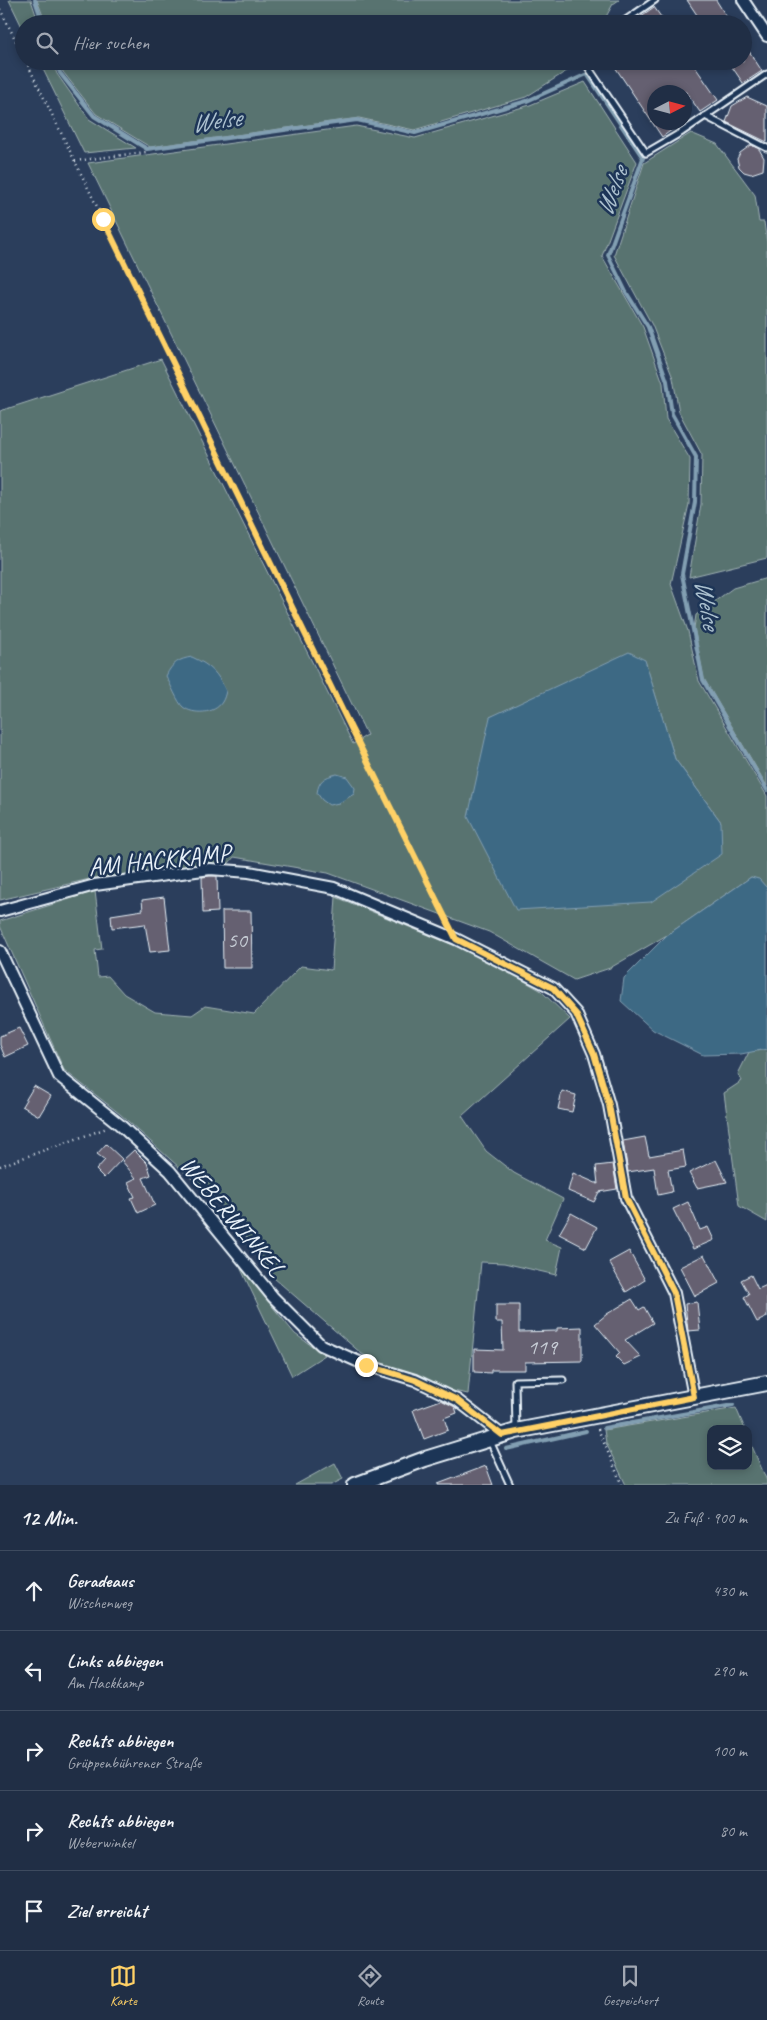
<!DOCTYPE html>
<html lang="de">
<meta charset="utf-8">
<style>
:root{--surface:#202e45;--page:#28364c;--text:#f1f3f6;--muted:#a2a8b3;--line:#3d4a5e;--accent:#ffd166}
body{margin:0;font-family:Caveat,sans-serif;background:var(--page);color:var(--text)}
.controls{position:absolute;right:15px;bottom:15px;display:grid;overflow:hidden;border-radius:10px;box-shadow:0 2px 8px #0003}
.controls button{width:45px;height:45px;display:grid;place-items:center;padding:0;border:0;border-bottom:1px solid var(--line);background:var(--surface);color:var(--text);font:25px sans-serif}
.compass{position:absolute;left:647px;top:85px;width:45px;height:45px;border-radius:50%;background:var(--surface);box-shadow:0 2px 8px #0003;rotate:84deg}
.stop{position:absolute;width:15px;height:15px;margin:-11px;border:4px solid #ffd166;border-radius:50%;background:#fff}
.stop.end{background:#ffd166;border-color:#fff;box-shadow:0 1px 5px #0008}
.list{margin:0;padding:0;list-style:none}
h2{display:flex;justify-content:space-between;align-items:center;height:65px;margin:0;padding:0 20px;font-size:21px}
h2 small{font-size:16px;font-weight:400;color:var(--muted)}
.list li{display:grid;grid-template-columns:32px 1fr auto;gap:15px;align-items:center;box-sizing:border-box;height:80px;padding:0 20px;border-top:1px solid var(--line)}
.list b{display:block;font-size:19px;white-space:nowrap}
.list p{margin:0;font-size:16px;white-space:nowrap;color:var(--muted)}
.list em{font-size:16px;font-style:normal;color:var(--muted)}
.icon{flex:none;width:28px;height:28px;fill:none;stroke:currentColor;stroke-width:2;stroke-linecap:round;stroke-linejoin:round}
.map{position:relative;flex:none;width:767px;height:1485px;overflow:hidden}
.search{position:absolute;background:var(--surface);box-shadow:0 2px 8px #0003;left:15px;right:15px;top:15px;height:55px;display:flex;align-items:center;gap:12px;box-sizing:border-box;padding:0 18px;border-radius:28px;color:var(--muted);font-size:19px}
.sheet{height:465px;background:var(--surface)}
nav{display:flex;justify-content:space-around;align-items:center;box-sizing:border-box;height:70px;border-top:1px solid var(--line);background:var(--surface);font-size:14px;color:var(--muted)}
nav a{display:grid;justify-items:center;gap:2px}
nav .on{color:var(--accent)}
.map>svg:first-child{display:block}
.green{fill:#597370;stroke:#a0b2b4;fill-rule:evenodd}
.water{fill:#3e6984;stroke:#829fb2}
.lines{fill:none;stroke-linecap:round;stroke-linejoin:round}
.stream{stroke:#829fb2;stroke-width:4}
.building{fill:#656071;stroke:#e8f1f8}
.lane-casing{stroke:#e8f1f8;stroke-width:9}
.street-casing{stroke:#e8f1f8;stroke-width:14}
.secondary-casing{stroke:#e8f1f8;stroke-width:18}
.path{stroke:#e8f1f8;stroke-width:2.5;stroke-dasharray:1 4;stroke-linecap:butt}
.lane{stroke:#1d3557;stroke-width:5}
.street{stroke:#1d3557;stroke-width:10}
.secondary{stroke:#1d3557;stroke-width:14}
.route{stroke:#ffd166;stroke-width:6}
.labels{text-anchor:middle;stroke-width:5;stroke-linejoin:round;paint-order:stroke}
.number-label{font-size:22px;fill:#c7cdd6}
.street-label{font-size:25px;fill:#e8f1f8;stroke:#1d3557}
.water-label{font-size:26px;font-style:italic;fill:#acc1cf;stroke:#1d3557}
</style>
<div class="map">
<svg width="767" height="1485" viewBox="0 0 767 1485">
<rect width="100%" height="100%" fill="#2b3e5c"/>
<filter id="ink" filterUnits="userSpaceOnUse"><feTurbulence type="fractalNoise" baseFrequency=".02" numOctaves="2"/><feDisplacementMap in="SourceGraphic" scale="10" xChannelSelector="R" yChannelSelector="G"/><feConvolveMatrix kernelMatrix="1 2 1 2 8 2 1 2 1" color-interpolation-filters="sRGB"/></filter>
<g filter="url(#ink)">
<g class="green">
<polygon points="9,0 31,0 39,24 24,24 24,31"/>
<polygon points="37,0 619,0 613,4 602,24 46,24"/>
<polygon points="39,61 52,61 57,74 89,119 136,148 84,153"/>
<polygon points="59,61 581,61 580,65 565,72 526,97 414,130 359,118 150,147 96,114 63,72"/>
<path d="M585,82L637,162L602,256L643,327L663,383L666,419L690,459L689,504L671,584L688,631L699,681L767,796V888L759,880L751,877L667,935L610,968L574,980L489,932L328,873L234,857L229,863L94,878L0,900V411L161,359L353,744L367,735L88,163L356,126L415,138L530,105ZM645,661L675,759L721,822L490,717Z"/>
<polygon points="691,133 717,144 755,195 759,222 764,222 767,243 767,558 689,577 701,504 702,455 679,412 673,378 652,325 614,255 644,163"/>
<polygon points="767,578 767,786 704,679 694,628 696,615 733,588"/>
<polygon points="95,891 102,949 95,950 98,977 108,976 124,994 155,1012 192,1015 205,1006 254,1014 301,966 331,970 336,897 480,956 540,990 570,1019 462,1116 486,1151 514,1173 563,1199 545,1240 562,1247 556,1275 504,1263 481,1262 468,1394 433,1387 362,1354 274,1278 240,1227 221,1205 120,1114 64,1070 0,926 0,921"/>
<polygon points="767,1049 767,1222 739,1206 724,1093 742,1081 738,1074 749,1052"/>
<polygon points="240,1267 295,1334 325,1355 292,1376"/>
<polygon points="736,1408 745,1429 711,1429 711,1466 748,1466 748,1437 767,1481 767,1485 626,1485 606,1443 604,1430"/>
<polygon points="335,1463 343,1479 331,1485 295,1485"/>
</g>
<g class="water">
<polygon points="629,652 645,660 675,759 721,822 722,854 651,902 516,910 468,817 490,717"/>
<path d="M192,657C211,666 217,672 226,691C225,695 224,699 222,702C215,714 193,715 183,707C178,703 170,683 166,676C172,663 179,659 192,657Z"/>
<path d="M337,774L347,777L355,788L354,794L339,803L329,805L322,800L317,793C319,780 324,777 337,774Z"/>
<polygon points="751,877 759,879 767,888 767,1049 741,1054 703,1055 653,1030 621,1001 624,978 667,935"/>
</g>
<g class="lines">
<g class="stream">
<polyline points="35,0 43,24"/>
<polyline points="56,61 60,73 94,116 147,149 357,120 415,133 527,101 587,74 643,158 608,255 626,292 648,327 667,381 672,414 696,457 695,502 682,574 703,680 767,790"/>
<polyline points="604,1428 733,1405"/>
<polyline points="506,1449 586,1431"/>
</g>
</g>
<g class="building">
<polygon points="687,0 716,0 731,24 703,24"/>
<polygon points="654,7 666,24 630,24"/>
<polygon points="743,42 762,71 742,84 743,83 728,61 743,61"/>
<polygon points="611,61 691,61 718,100 700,112 686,92 654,92 654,122 683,122 662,137"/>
<polygon points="747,97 767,106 767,142 726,122 732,106"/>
<polygon points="751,145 759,149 764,158 763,170 751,174 744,172 739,167 737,159 740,153"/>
<polygon points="210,876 217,876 218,912 203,913 202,877"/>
<polygon points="164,897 170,950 150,952 145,924 112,928 111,915 143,910 142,900"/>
<polygon points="222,911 251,911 252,968 223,968"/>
<polygon points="19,1028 28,1046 5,1057 0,1045 0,1036"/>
<polygon points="34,1086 51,1096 39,1116 22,1106"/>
<polygon points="562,1091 576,1095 572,1112 558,1109"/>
<polygon points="645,1137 649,1156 683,1150 686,1167 668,1170 672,1192 658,1195 654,1168 628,1172 623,1141"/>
<polygon points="106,1144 122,1159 104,1178 96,1170 105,1160 97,1154"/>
<polygon points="134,1150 147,1163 151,1175 143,1178 155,1205 138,1213 131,1198 135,1197 128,1182 136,1178 122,1161"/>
<polygon points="716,1160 727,1182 697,1188 689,1173"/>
<polygon points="613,1164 617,1189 599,1192 594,1202 568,1191 573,1173 598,1184 596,1166"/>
<polygon points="688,1202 700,1230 708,1227 714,1240 693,1249 673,1209"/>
<polygon points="571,1213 597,1227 586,1248 559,1234"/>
<polygon points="629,1251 645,1280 626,1292 609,1262"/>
<polygon points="704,1255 719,1283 695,1296 680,1267"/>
<polygon points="751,1275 758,1289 767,1285 767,1317 757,1322 744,1297 749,1294 741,1280"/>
<polygon points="632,1299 639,1310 644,1307 653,1323 625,1340 641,1357 624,1365 616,1357 620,1353 595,1324 607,1314"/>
<polygon points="697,1302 700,1330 688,1331 685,1304"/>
<polygon points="496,1305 519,1305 519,1332 557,1331 557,1328 582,1327 582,1361 525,1362 525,1370 491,1370 491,1373 474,1372 474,1349 503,1350 502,1322 496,1322"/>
<polygon points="441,1400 455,1407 457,1413 444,1418 448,1430 424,1439 413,1410"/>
<polygon points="486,1466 493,1485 438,1485 438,1484"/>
</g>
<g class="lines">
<defs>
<g id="lane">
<polyline points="620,24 655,0"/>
<polyline points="587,61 586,64 646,153 682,132 767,74"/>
<polyline points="705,116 767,148"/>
<polyline points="516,1431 515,1381 563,1380"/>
<polyline points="490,1441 510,1485"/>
</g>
<g id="street">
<polyline points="743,0 767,36"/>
<polyline points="0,911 95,885 210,869 249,872 334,888 456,939 553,988 576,1013 594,1054 609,1105 626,1198 674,1293 694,1397"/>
<polyline points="0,951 59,1076 119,1124 170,1171 273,1297 321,1345 366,1365 415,1380 457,1400 502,1435"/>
</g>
<polyline id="secondary" points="355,1485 425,1459 516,1431 767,1383"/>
</defs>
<use href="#lane" class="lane-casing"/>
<use href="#street" class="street-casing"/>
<use href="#secondary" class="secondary-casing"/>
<g class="path">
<polyline points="0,9 24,57"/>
<polyline points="26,61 351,728 448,924"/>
<polyline points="75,161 146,152"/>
<polyline points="0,1166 107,1128"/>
<polyline points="598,1429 622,1485"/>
</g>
<use href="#lane" class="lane"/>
<use href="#street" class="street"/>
<use href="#secondary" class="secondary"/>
</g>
</g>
<g class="lines" filter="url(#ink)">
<polyline class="route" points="103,219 351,728 456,939 553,988 576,1014 594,1054 609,1105 626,1198 674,1293 694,1397 502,1435 457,1400 415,1380 366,1365"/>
</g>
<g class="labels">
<g class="number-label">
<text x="237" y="947">50</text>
<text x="542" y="1354">119</text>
</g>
<g class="street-label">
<text transform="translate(159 859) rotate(-6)" y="9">AM HACKKAMP</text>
<text transform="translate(233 1216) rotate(50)" y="9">WEBERWINKEL</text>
</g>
<g class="water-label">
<text transform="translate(216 120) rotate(-8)" y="9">Welse</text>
<text transform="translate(611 191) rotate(-70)" y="9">Welse</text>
<text transform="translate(708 604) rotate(80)" y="9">Welse</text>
</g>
</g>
</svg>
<div class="controls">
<button><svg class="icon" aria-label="layers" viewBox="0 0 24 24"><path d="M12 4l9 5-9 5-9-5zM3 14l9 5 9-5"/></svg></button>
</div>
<svg class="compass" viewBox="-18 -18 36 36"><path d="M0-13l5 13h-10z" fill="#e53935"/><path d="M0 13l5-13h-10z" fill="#a2a8b3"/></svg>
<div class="stop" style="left:103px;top:219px"></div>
<div class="stop end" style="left:366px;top:1365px"></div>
<div class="search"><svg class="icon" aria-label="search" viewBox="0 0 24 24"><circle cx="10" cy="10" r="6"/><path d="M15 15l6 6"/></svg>Hier suchen</div>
</div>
<section class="sheet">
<h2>12 Min.<small>Zu Fuß · 900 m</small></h2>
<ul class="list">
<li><svg class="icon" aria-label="ahead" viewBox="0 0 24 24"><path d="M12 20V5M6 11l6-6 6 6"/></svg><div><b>Geradeaus</b><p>Wischenweg</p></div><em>430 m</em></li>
<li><svg class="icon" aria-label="left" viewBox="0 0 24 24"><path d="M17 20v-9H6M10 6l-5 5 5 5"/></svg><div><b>Links abbiegen</b><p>Am Hackkamp</p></div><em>290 m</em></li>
<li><svg class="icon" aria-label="right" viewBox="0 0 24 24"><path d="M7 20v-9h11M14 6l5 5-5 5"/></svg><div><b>Rechts abbiegen</b><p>Grüppenbührener Straße</p></div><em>100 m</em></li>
<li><svg class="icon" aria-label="right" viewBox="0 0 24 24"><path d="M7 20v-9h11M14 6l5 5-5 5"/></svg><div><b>Rechts abbiegen</b><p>Weberwinkel</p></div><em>80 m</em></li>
<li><svg class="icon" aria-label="arrive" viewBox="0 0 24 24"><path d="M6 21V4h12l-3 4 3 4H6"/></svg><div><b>Ziel erreicht</b></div></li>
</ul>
</section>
<nav>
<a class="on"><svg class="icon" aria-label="map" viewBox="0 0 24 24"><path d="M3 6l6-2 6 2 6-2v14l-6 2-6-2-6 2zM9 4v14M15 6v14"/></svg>Karte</a>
<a><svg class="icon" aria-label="directions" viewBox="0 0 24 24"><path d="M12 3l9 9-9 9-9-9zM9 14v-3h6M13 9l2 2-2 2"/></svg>Route</a>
<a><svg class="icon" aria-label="saved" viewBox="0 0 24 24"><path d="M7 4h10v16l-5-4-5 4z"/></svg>Gespeichert</a>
</nav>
